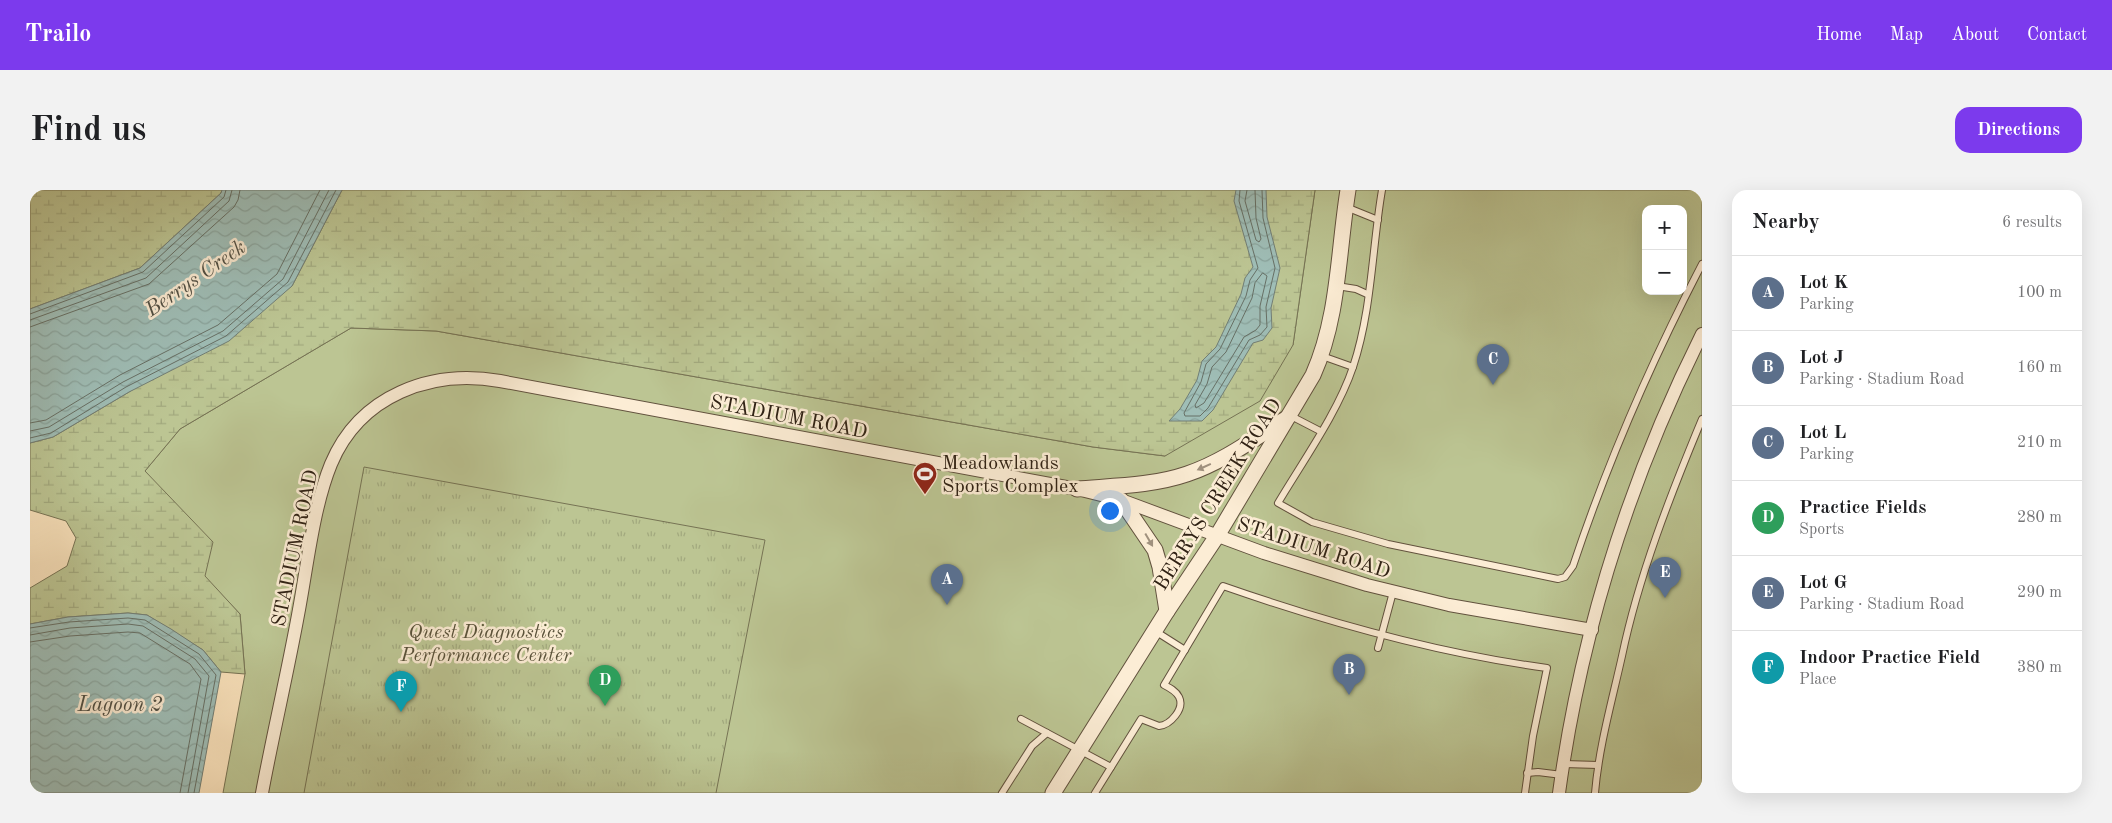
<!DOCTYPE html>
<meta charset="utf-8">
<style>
:root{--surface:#fff;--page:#f2f2f2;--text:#202124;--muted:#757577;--line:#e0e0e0;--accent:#7c3aed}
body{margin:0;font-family:"Old Standard TT",serif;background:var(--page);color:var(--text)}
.controls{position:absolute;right:15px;top:15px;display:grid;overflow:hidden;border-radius:10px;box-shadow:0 5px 20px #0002}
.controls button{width:45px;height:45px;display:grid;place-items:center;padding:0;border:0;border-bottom:1px solid var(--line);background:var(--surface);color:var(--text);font:25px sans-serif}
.you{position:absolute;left:1079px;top:320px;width:18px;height:18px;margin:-12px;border:4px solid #fff;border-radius:50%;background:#1a73e8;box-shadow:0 0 0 8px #1a73e833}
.badge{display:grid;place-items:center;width:32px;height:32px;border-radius:50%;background:var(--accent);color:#fff;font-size:16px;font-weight:700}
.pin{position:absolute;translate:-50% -41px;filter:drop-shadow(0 1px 2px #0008)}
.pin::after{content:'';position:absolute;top:26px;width:18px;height:15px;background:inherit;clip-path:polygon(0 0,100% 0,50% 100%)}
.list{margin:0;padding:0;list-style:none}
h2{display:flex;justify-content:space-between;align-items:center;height:65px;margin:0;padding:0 20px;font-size:21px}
h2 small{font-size:16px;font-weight:400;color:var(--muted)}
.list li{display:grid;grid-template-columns:32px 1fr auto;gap:15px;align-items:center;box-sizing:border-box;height:75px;padding:0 20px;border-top:1px solid var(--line)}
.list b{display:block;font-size:19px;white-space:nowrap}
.list p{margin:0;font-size:16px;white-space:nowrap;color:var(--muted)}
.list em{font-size:16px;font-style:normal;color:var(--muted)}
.map{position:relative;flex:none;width:1672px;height:603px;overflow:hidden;border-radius:15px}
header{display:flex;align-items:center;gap:30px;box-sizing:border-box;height:70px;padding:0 25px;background:var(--accent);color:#fff}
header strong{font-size:24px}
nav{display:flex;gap:28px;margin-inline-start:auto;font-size:18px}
.intro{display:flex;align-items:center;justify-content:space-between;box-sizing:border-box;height:120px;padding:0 30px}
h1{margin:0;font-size:35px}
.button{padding:12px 22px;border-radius:15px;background:var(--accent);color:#fff;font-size:18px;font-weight:700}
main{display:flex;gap:30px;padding:0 30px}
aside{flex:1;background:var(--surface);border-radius:15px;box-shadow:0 5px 20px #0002}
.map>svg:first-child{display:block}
.grass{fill:#bcc593;stroke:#767354;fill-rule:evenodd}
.wetland{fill:url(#wetland-marsh);stroke:#767354}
.park{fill:url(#park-tufts);stroke:#767354}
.water{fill:url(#water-waves);stroke:#727f76}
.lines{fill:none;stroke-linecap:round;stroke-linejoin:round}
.shore{stroke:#677066;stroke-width:1}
.service-casing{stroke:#62523e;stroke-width:8}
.minor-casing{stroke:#62523e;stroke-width:14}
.tertiary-casing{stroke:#62523e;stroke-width:17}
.service{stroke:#fcedd5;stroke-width:6}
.minor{stroke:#fcedd5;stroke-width:12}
.tertiary{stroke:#fcedd5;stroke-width:15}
.oneway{fill:#a0917e}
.labels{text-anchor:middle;stroke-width:5;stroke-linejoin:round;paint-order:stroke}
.street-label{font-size:20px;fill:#2f2114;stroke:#fcedd5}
.poi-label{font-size:20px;fill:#2f2114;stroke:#fcedd5;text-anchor:start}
.park-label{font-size:20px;font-style:italic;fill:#59523a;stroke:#fcedd5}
.water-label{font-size:21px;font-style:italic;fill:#515045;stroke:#fcedd5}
</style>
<header>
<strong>Trailo</strong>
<nav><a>Home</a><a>Map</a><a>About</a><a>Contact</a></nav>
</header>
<div class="intro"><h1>Find us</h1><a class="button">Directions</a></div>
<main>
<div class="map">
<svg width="1672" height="603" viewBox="0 0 1672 603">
<defs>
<pattern id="wetland-marsh" width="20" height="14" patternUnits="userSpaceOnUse" patternTransform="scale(1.25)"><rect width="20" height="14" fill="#bcc593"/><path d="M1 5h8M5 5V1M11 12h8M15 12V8" fill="none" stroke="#a2a97e"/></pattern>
<pattern id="park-tufts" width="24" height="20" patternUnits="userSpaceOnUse" patternTransform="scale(1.25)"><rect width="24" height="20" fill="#bcc593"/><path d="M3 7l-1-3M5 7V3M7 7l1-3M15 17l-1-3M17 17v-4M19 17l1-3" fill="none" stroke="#a2a97e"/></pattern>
<pattern id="water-waves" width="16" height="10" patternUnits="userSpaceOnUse" patternTransform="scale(1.25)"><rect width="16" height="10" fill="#9fbeb7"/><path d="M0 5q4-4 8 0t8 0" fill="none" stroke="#89a39c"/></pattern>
</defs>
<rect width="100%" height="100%" fill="#fbe4be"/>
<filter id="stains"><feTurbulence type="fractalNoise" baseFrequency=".004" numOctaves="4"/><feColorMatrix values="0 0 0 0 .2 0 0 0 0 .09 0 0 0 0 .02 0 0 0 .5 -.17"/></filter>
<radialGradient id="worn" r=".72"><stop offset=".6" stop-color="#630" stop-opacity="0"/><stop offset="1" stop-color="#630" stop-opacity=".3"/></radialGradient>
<path class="grass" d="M1285,0H1672V603H193L215,484L210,424L120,329L115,281L150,239L321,138L406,141L1063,257L1135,266L1263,155ZM1616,19H1653V101H1616Z"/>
<g class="wetland">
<polygon points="0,0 192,0 191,3 110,78 0,119"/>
<polygon points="312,0 1285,0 1263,155 1230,211 1135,266 1063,257 406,141 321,138 150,239 115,281 183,352 175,386 210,424 215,484 191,482 173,460 117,425 98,423 38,427 0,434 0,398 37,376 46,348 36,331 0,320 0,253 23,247 99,202 262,96"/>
</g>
<polygon class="park" points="334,277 735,350 686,603 274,603"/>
<g class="water">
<polygon points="192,0 312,0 262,96 199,151 99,202 23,247 0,253 0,119 110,78 191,3"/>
<polygon points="1206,0 1236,0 1237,27 1250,78 1241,118 1242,138 1233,150 1223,153 1183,220 1172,231 1139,231 1150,219 1167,190 1172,171 1186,157 1211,104 1215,88 1223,77 1204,11"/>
<polygon points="98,423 117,425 141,439 173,460 191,482 169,603 0,603 0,434 38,427"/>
</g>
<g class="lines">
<g class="shore">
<polyline points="1210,0 1209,11 1228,78 1220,90 1216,106 1190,159 1176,174 1171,192 1154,223 1155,226 1170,226 1178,218 1219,150 1230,145 1237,137 1236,117 1245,78 1233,28 1232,0"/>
<polyline points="1217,0 1215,11 1226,50 1229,52 1231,49 1226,28 1225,0"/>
<polygon points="1233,83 1237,86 1230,116 1230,135 1226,140 1214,147 1174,213 1166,218 1165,215 1177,194 1182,177 1196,162 1222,108 1225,93"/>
<polyline points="0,124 113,82 194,7 196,0"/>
<polyline points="0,130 116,88 199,11 202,0"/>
<polyline points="0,137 119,94 204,17 208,10 210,0"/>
<polyline points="0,233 16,230 90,185 188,135 247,84 290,0"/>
<polyline points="0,241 19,237 93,192 193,141 253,89 299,0"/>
<polyline points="0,248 21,243 96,197 196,146 258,92 306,0"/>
<polyline points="0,438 39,432 98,428 115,430 169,464 186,485 164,603"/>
<polyline points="0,445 40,438 98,434 113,436 165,469 179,486 158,603"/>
<polyline points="0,452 40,446 98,442 110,443 160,474 171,489 150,603"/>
</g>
<defs>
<g id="service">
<path d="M1352,0C1342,58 1342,120 1323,177C1308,222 1273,271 1248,313L1282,332L1358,354L1528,389L1535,387L1543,376C1578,271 1621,172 1672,74"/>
<polyline points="1316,17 1348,30"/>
<polyline points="1307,96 1326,99 1337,104"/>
<polyline points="1292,166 1323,177"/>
<polyline points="1261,226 1290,241"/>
<polyline points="1125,441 1155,460"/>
<polyline points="1348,458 1363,402"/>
<polyline points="991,529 1081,577"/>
<polyline points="1534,574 1568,575"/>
<polyline points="1497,583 1508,582 1532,585"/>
<polyline points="972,603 1002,556 1017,543"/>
<path d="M1065,603L1111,529L1129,536C1140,535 1155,519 1149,507C1146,501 1140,498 1134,495L1193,396C1299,433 1406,463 1517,478L1503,546L1495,603"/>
<path d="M1565,603C1569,556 1582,511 1592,466C1609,385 1640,306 1672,229"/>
</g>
<g id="minor">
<path d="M232,603C243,544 257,485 268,425C277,378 283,318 301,274C330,205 401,179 470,191L1047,299L1091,310L1234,363L1337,395L1419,415L1562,440"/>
<path d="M1529,603C1551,443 1600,288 1672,144"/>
</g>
<g id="tertiary">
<path d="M1047,299C1083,296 1122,296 1157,284C1193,272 1225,248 1257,228"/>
<polyline points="1091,310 1125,360 1130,377 1137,421"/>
<path d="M1023,603L1137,421L1187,346L1283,185C1309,127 1308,62 1318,0"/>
</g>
</defs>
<use href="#service" class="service-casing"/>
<use href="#minor" class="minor-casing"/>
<use href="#tertiary" class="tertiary-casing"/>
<use href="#service" class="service"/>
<use href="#minor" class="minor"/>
<use href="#tertiary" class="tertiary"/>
</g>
<defs><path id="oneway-solid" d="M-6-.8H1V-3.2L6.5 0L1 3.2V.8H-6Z" transform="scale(1.25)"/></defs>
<g class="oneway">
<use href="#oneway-solid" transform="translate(1174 277) rotate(156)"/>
<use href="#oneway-solid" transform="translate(1119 350) rotate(60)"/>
</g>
<defs>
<symbol id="stadium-pin" viewBox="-11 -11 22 30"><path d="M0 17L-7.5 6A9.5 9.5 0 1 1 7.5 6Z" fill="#8f2418" stroke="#fcedd5"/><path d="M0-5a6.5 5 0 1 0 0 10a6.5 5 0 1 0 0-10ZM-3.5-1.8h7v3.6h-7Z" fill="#fff"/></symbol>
</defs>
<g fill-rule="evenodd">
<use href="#stadium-pin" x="881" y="270" width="28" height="38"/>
</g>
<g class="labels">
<g class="street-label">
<text transform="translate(759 226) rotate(11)" y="7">STADIUM ROAD</text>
<text transform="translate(1187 304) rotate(-58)" y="7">BERRYS CREEK ROAD</text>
<text transform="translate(1284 357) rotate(18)" y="7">STADIUM ROAD</text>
<text transform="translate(264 358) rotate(-78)" y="7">STADIUM ROAD</text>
</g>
<g class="poi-label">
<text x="912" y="279">Meadowlands<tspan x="912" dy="23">Sports Complex</tspan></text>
</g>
<g class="park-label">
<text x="456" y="448">Quest Diagnostics<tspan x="456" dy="23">Performance Center</tspan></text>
</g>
<g class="water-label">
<text transform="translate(165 88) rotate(-35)" y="7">Berrys Creek</text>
<text x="90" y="521">Lagoon 2</text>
</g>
</g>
<rect width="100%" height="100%" filter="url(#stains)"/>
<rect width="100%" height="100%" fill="url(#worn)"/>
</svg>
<div class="controls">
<button>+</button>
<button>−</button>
</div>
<div class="you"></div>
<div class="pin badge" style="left:917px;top:415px;background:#5c6f8a">A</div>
<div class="pin badge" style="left:1319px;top:505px;background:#5c6f8a">B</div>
<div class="pin badge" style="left:1463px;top:195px;background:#5c6f8a">C</div>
<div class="pin badge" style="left:575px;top:516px;background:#2e9e5b">D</div>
<div class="pin badge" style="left:1635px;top:408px;background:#5c6f8a">E</div>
<div class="pin badge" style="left:371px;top:522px;background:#0f9aa8">F</div>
</div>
<aside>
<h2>Nearby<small>6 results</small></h2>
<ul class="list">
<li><span class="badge" style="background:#5c6f8a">A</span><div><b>Lot K</b><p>Parking</p></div><em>100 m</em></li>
<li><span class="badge" style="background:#5c6f8a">B</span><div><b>Lot J</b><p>Parking · Stadium Road</p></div><em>160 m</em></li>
<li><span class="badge" style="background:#5c6f8a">C</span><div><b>Lot L</b><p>Parking</p></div><em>210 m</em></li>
<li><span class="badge" style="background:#2e9e5b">D</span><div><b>Practice Fields</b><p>Sports</p></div><em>280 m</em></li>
<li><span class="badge" style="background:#5c6f8a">E</span><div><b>Lot G</b><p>Parking · Stadium Road</p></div><em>290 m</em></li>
<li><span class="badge" style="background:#0f9aa8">F</span><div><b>Indoor Practice Field</b><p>Place</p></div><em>380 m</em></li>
</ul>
</aside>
</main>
